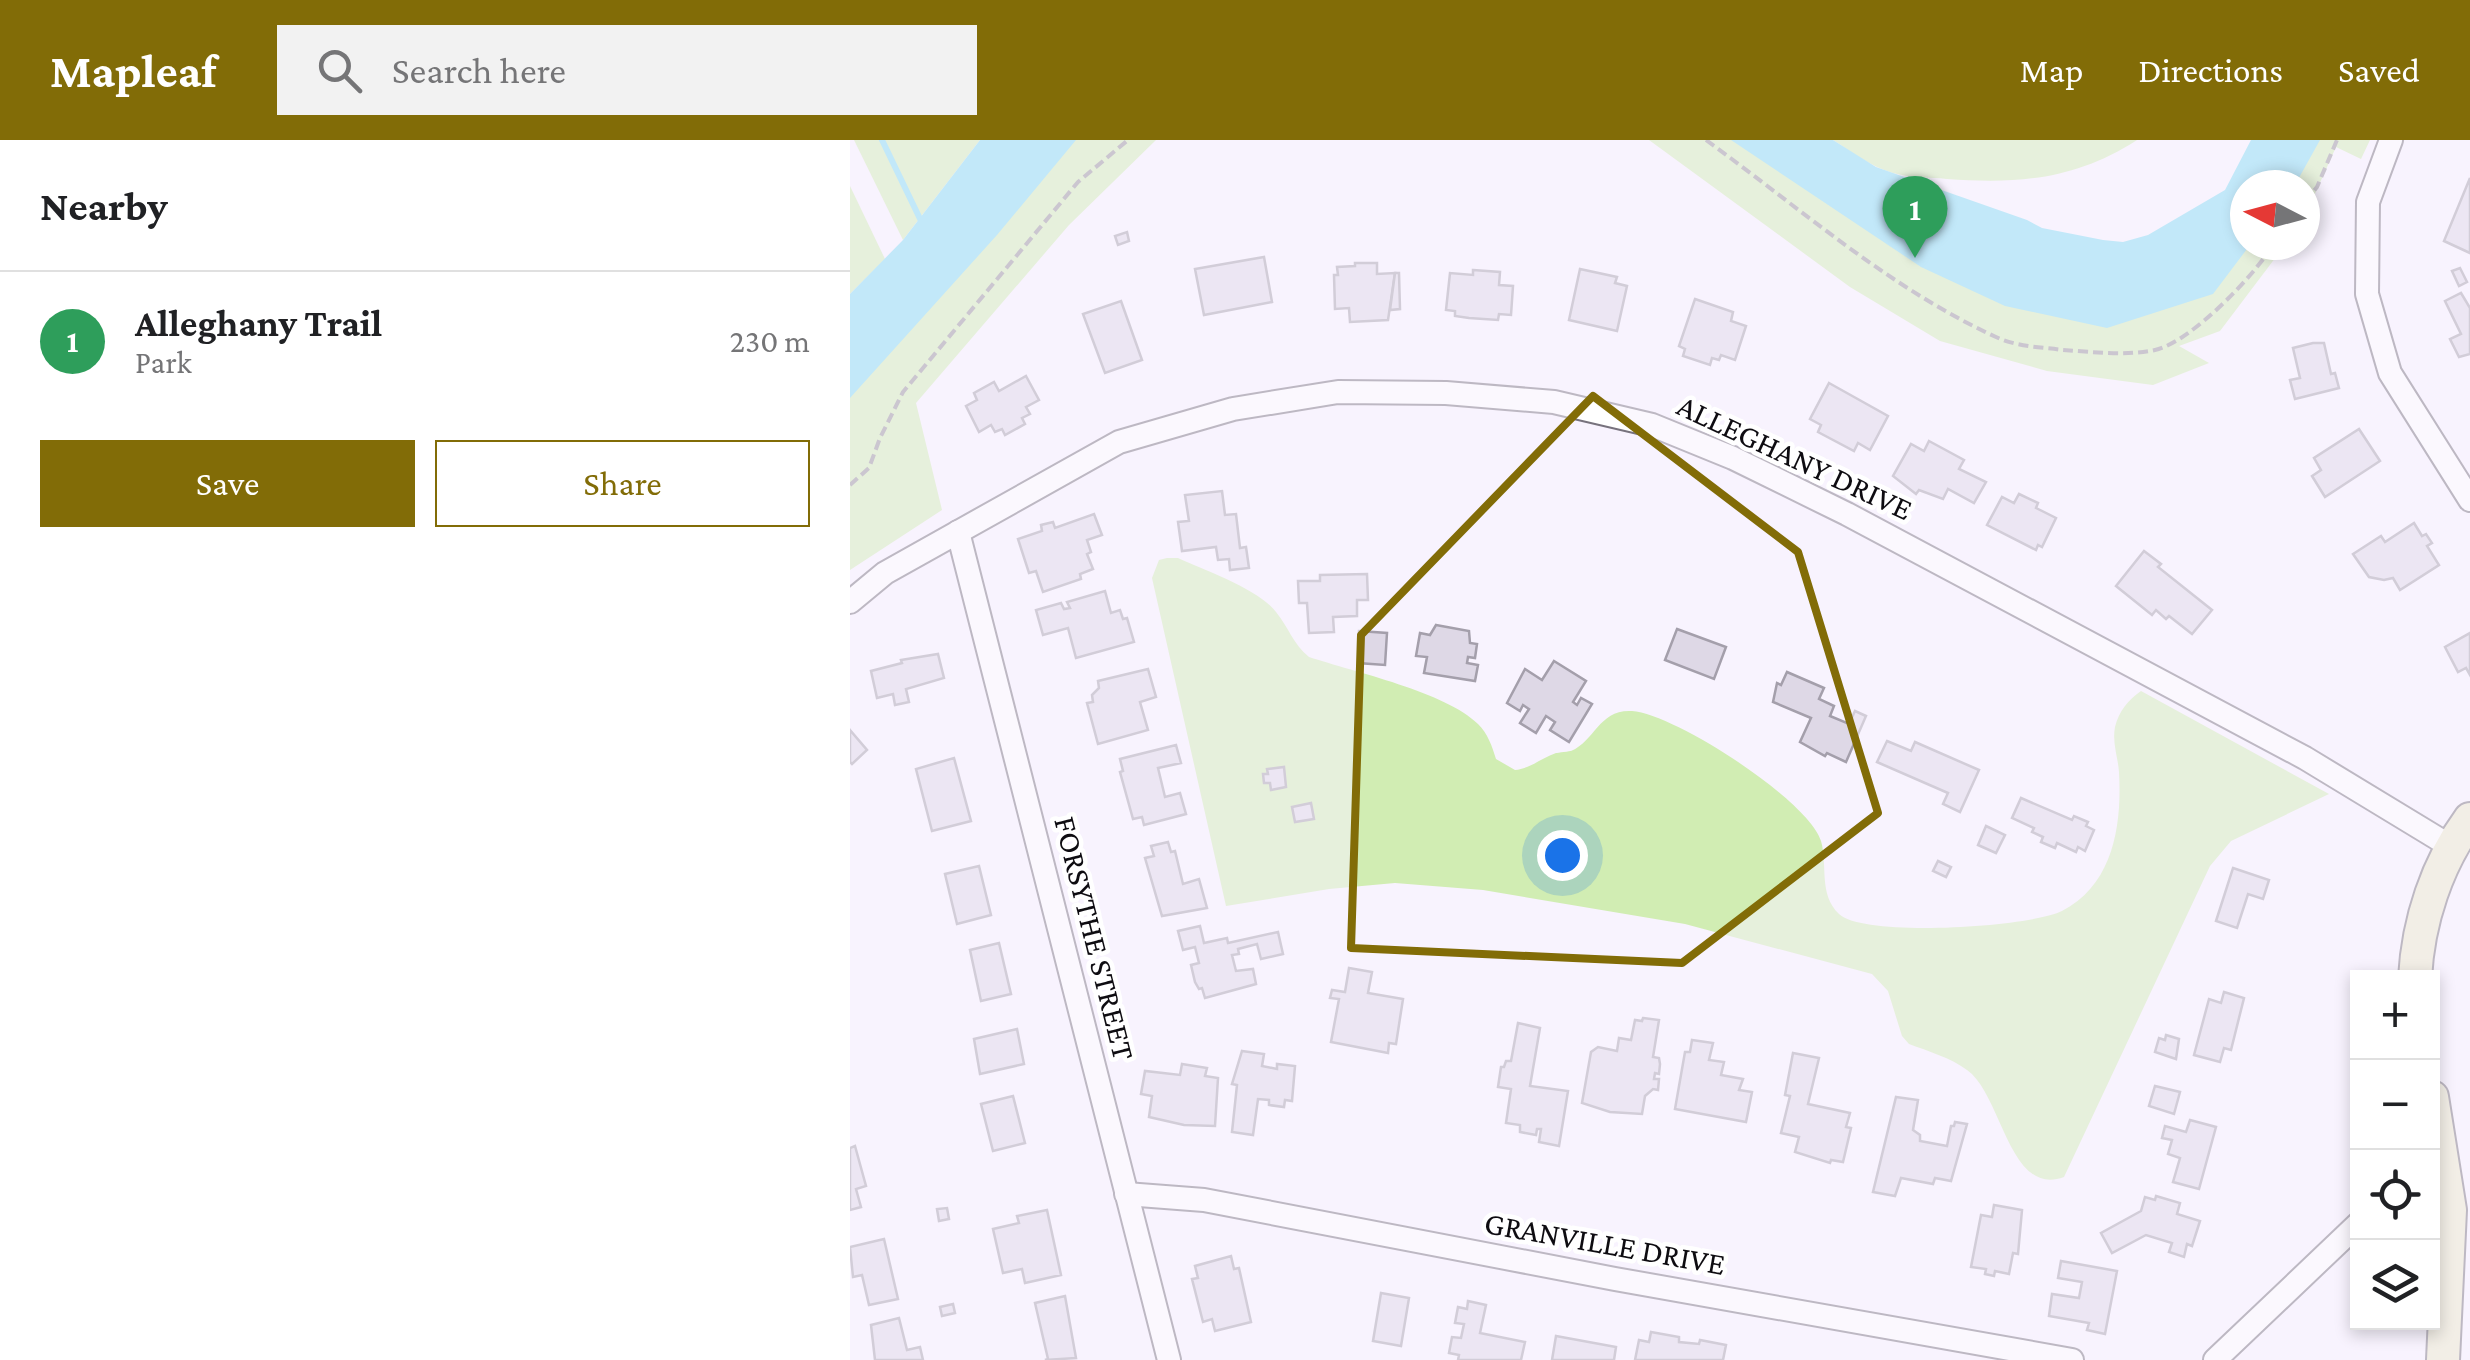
<!DOCTYPE html>
<meta charset="utf-8">
<style>
:root{--surface:#fff;--page:#f2f2f2;--text:#202124;--muted:#757577;--line:#e0e0e0;--accent:#826c07}
body{margin:0;font-family:"Crimson Pro",serif;background:var(--page);color:var(--text)}
.controls{position:absolute;right:30px;bottom:30px;display:grid;overflow:hidden;border-radius:0px;box-shadow:0 5px 15px #0003}
.controls button{width:90px;height:90px;display:grid;place-items:center;padding:0;border:0;border-bottom:2px solid var(--line);background:var(--surface);color:var(--text);font:50px sans-serif}
.compass{position:absolute;left:1380px;top:30px;width:90px;height:90px;border-radius:50%;background:var(--surface);box-shadow:0 5px 15px #0003;rotate:276deg}
.you{position:absolute;left:712px;top:715px;width:35px;height:35px;margin:-25px;border:8px solid #fff;border-radius:50%;background:#1a73e8;box-shadow:0 0 0 15px #1a73e833}
.badge{display:grid;place-items:center;width:65px;height:65px;border-radius:50%;background:var(--accent);color:#fff;font-size:32px;font-weight:700}
.pin{position:absolute;translate:-50% -82px;filter:drop-shadow(0 2px 5px #0008)}
.pin::after{content:'';position:absolute;top:52px;width:35px;height:30px;background:inherit;clip-path:polygon(0 0,100% 0,50% 100%)}
.list{margin:0;padding:0;list-style:none}
h2{display:flex;justify-content:space-between;align-items:center;height:130px;margin:0;padding:0 40px;font-size:42px}
h2 small{font-size:32px;font-weight:400;color:var(--muted)}
.list li{display:grid;grid-template-columns:65px 1fr auto;gap:30px;align-items:center;box-sizing:border-box;height:140px;padding:0 40px;border-top:2px solid var(--line)}
.list b{display:block;font-size:38px;white-space:nowrap}
.list p{margin:0;font-size:32px;white-space:nowrap;color:var(--muted)}
.list em{font-size:32px;font-style:normal;color:var(--muted)}
.actions{display:flex;gap:20px;padding:30px 40px}
.actions a{flex:1;padding:22px 0;border:2px solid var(--accent);border-radius:0px;text-align:center;font-size:35px;color:var(--accent)}
.actions .main{background:var(--accent);color:#fff}
.icon{flex:none;width:55px;height:55px;fill:none;stroke:currentColor;stroke-width:2;stroke-linecap:round;stroke-linejoin:round}
.map{position:relative;flex:none;width:1620px;height:1220px;overflow:hidden}
header{display:flex;align-items:center;gap:60px;box-sizing:border-box;height:140px;padding:0 50px;background:var(--accent);color:#fff}
header strong{font-size:48px}
nav{display:flex;gap:55px;margin-inline-start:auto;font-size:35px}
.search{width:700px;height:90px;background:var(--page);display:flex;align-items:center;gap:25px;box-sizing:border-box;padding:0 35px;border-radius:0px;color:var(--muted);font-size:38px}
main{display:flex}
aside{flex:1;background:var(--surface)}
.map>svg:first-child{display:block}
.green{fill:#d1edb3}
.water{fill:#81dcf3}
.lines{fill:none;stroke-linecap:round;stroke-linejoin:round}
.stream{stroke:#81dcf3;stroke-width:6}
.building{fill:#ded8e6;stroke:#a49fab;stroke-width:2.5}
.street-casing{stroke:#77727d;stroke-width:26}
.secondary-casing{stroke:#77727d;stroke-width:36}
.path{stroke:#959199;stroke-width:4;stroke-dasharray:10 5;stroke-linecap:butt}
.street{stroke:#fff;stroke-width:22}
.secondary{stroke:#ece9c9;stroke-width:32}
.marked{fill:none;stroke:#826c07;stroke-width:8;stroke-linejoin:round}
.labels{text-anchor:middle;stroke-width:9;stroke-linejoin:round;paint-order:stroke}
.street-label{font-size:32px;fill:#0e0c11;stroke:#fff}
</style>
<header>
<strong>Mapleaf</strong>
<div class="search"><svg class="icon" aria-label="search" viewBox="0 0 24 24"><circle cx="10" cy="10" r="6"/><path d="M15 15l6 6"/></svg>Search here</div>
<nav><a>Map</a><a>Directions</a><a>Saved</a></nav>
</header>
<main>
<aside>
<h2>Nearby<small></small></h2>
<ul class="list">
<li><span class="badge" style="background:#2e9e5b">1</span><div><b>Alleghany Trail</b><p>Park</p></div><em>230 m</em></li>
</ul>
<div class="actions"><a class="main">Save</a><a>Share</a></div>
</aside>
<div class="map">
<svg width="1620" height="1220" viewBox="0 0 1620 1220">
<rect width="100%" height="100%" fill="#f8f3fe"/>
<g class="green">
<polygon points="4,0 130,0 53,100"/>
<polygon points="178,0 306,0 219,85 66,263 92,370 0,430 0,212"/>
<polygon points="799,0 954,0 1209,134 1395,105 1435,105 1370,191 1329,206 1359,223 1303,245 1197,231 1090,201 1000,147"/>
<path d="M983,0H1287C1225,40 1168,44 1097,39C1079,37 1060,38 1043,33C1021,27 1002,12 983,0Z"/>
<polygon points="1425,0 1520,0 1511,19 1486,7 1455,76 1455,45 1404,45"/>
<polygon points="0,46 35,119 0,154"/>
<path d="M317,418H328C354,430 409,449 426,472C439,488 443,504 459,517C504,532 596,552 628,584C638,594 642,606 646,619L665,630C682,628 691,618 706,613C707,613 721,611 721,611C746,600 749,569 782,571C825,574 958,660 971,701C978,725 968,754 989,774C1014,798 1181,787 1212,771C1264,744 1272,684 1269,632C1268,617 1262,603 1265,587C1269,571 1278,560 1291,551L1479,654L1381,701L1360,726L1214,1037C1159,1058 1152,954 1117,930C1101,918 1078,911 1059,904L1052,896L1038,851L1022,834L835,784L633,750L545,743L479,749L376,766L302,438L309,420Z"/>
</g>
<g class="water">
<polygon points="130,0 226,0 147,95 0,258 0,154 53,100"/>
<polygon points="881,0 983,0 1026,27 1177,80 1192,88 1253,100 1273,102 1298,95 1375,50 1401,0 1470,0 1445,45 1395,45 1395,105 1400,105 1363,154 1257,188 1155,166 1071,127"/>
</g>
<g class="lines">
<polyline class="stream" points="32,0 73,85"/>
</g>
<g class="building">
<polygon points="1620,38 1620,113 1594,101"/>
<polygon points="277,92 279,101 268,105 265,96"/>
<polygon points="414,117 422,162 354,175 345,129"/>
<polygon points="505,123 527,123 527,134 545,133 538,180 500,182 499,168 485,169 484,135 488,135 487,127 505,126"/>
<polygon points="1610,128 1617,142 1609,146 1602,131"/>
<polygon points="730,129 767,137 765,143 777,146 767,191 719,180"/>
<polygon points="623,130 650,132 649,145 663,146 661,175 649,174 648,180 619,178 605,176 605,171 596,170 600,133 623,135"/>
<polygon points="545,133 549,133 550,169 540,170"/>
<polygon points="1611,153 1620,168 1620,214 1609,217 1600,199 1611,194 1595,161"/>
<polygon points="845,159 883,172 881,181 896,186 885,220 871,215 869,220 862,218 860,225 833,216 835,209 829,206"/>
<polygon points="271,161 292,220 255,233 233,174"/>
<polygon points="1463,203 1474,203 1481,234 1485,233 1489,248 1445,259 1440,240 1450,238 1443,208"/>
<polygon points="176,236 189,260 176,267 180,274 172,278 175,284 155,295 152,289 145,292 141,285 129,292 116,266 127,260 124,253 144,242 149,251"/>
<polygon points="979,243 1038,276 1020,310 1008,303 1004,311 968,292 971,285 960,279"/>
<polygon points="1509,289 1530,321 1475,357 1462,336 1471,330 1464,318"/>
<polygon points="1079,301 1114,320 1109,329 1136,342 1124,363 1098,349 1093,359 1069,350 1066,354 1043,336 1061,304 1074,311"/>
<polygon points="372,351 375,375 386,374 390,408 396,407 399,428 380,430 379,419 368,420 366,407 332,411 328,382 339,381 335,355"/>
<polygon points="1169,354 1188,363 1186,368 1206,378 1192,407 1188,405 1186,410 1137,385 1152,357 1164,363"/>
<polygon points="244,374 252,395 237,400 241,412 237,414 243,429 230,434 231,439 193,452 186,431 179,433 168,399 192,391 191,385 203,382 205,388"/>
<polygon points="1564,383 1572,396 1576,394 1582,403 1577,406 1589,425 1550,450 1543,438 1534,440 1519,437 1503,414 1531,396 1535,402"/>
<polygon points="1294,411 1311,424 1308,427 1362,470 1342,494 1319,476 1316,479 1306,470 1302,475 1266,446"/>
<polygon points="517,434 518,460 507,460 507,476 483,477 484,492 459,493 457,463 449,463 448,441 470,441 470,435"/>
<polygon points="255,451 261,473 270,470 273,479 277,478 284,502 226,518 218,488 193,495 186,470 211,463 214,469 220,468 217,462"/>
<polygon points="586,485 619,491 620,503 627,504 625,518 618,517 617,523 628,525 625,541 574,533 577,517 566,516 570,493 580,495"/>
<polygon points="827,489 876,507 864,539 815,520"/>
<polygon points="509,491 537,493 535,525 508,523"/>
<polygon points="1620,493 1620,535 1616,528 1608,532 1595,507"/>
<polygon points="88,514 94,538 56,549 59,562 45,565 43,554 27,558 21,531 52,523 51,520"/>
<polygon points="704,521 736,541 723,562 727,565 731,558 742,564 719,602 700,590 705,582 696,576 686,593 670,583 679,569 673,565 670,571 657,563 675,529 692,540"/>
<polygon points="298,529 306,557 290,562 298,590 248,604 237,563 243,562 242,555 249,548 248,541"/>
<polygon points="937,532 974,548 969,559 984,566 980,576 999,584 1005,571 1016,576 996,622 977,613 975,616 950,602 961,578 923,562 927,543 931,545"/>
<polygon points="0,590 17,610 2,624 0,622"/>
<polygon points="1037,601 1061,611 1065,602 1129,630 1110,672 1093,664 1098,653 1027,622"/>
<polygon points="326,605 331,623 308,628 315,657 330,653 336,674 294,685 292,677 283,679 270,632 273,631 270,619"/>
<polygon points="104,618 121,681 82,691 66,629"/>
<polygon points="434,627 436,647 421,650 420,643 414,643 413,634 418,634 417,629"/>
<polygon points="1171,658 1222,680 1224,676 1238,682 1236,686 1244,690 1235,711 1228,707 1226,712 1207,703 1205,708 1191,702 1193,697 1182,692 1184,688 1162,678"/>
<polygon points="461,663 464,679 445,682 442,667"/>
<polygon points="1136,686 1155,695 1146,713 1128,705"/>
<polygon points="318,702 321,712 325,711 333,744 349,739 357,768 312,776 295,718 304,716 301,706"/>
<polygon points="1088,721 1101,727 1096,737 1083,731"/>
<polygon points="129,726 141,775 107,784 95,734"/>
<polygon points="1383,728 1419,740 1413,759 1398,754 1387,788 1366,781"/>
<polygon points="350,786 354,803 377,798 378,803 428,792 433,814 411,819 407,804 388,809 389,814 382,815 386,831 403,829 406,844 355,858 352,848 349,849 345,842 341,825 349,823 345,807 333,810 328,791"/>
<polygon points="149,803 161,854 131,861 120,810"/>
<polygon points="499,828 522,832 518,853 553,859 546,904 539,903 538,913 481,902 489,859 480,858 482,850 495,852"/>
<polygon points="1374,852 1394,858 1381,910 1374,908 1370,922 1344,915 1359,859 1371,863"/>
<polygon points="793,878 809,880 803,917 809,918 810,924 809,934 805,933 804,939 809,939 808,950 803,949 795,956 792,974 760,972 732,963 741,912 748,907 767,911 769,898 781,900 785,880 792,881"/>
<polygon points="668,883 690,888 680,946 718,951 709,1006 689,1002 691,989 687,989 686,995 670,992 670,985 656,983 661,949 648,947 651,927 654,927 656,921 661,921"/>
<polygon points="167,889 174,924 130,934 124,899"/>
<polygon points="1316,895 1329,899 1326,919 1305,912 1309,898 1315,900"/>
<polygon points="842,900 863,903 859,920 874,922 871,935 893,939 889,950 902,952 896,982 825,969 835,912 840,912"/>
<polygon points="392,911 414,914 412,926 427,929 427,924 445,926 442,961 435,960 434,967 419,965 419,960 408,959 403,995 382,992 387,945 382,944"/>
<polygon points="943,913 969,918 958,964 1000,973 996,987 1001,988 993,1022 981,1020 980,1023 945,1012 949,997 931,993 940,956 935,955"/>
<polygon points="332,924 357,928 355,936 368,938 365,986 334,985 299,977 302,956 291,954 295,931 330,935"/>
<polygon points="1305,946 1330,952 1324,974 1299,966"/>
<polygon points="163,956 175,1003 143,1011 131,964"/>
<polygon points="1046,957 1068,960 1063,990 1070,995 1070,1001 1097,1006 1101,986 1104,986 1105,982 1117,984 1101,1041 1085,1038 1083,1044 1051,1038 1045,1056 1023,1052"/>
<polygon points="1340,980 1366,987 1349,1049 1323,1042 1330,1018 1318,1014 1322,1000 1312,998 1315,986 1336,992"/>
<polygon points="5,1006 16,1046 6,1049 11,1067 0,1070 0,1008"/>
<polygon points="1306,1056 1330,1063 1327,1074 1350,1081 1342,1106 1337,1104 1334,1117 1319,1112 1322,1103 1296,1095 1262,1113 1251,1093 1291,1071 1295,1057 1305,1060"/>
<polygon points="1144,1065 1172,1070 1168,1114 1163,1113 1159,1134 1145,1131 1144,1136 1135,1134 1136,1129 1121,1127 1131,1075 1142,1077"/>
<polygon points="97,1068 99,1079 89,1081 87,1069"/>
<polygon points="197,1070 211,1135 175,1143 172,1129 153,1133 143,1089 169,1083 167,1076"/>
<polygon points="34,1099 48,1159 19,1165 12,1135 3,1137 0,1107"/>
<polygon points="381,1116 384,1129 389,1128 401,1182 365,1191 362,1179 353,1182 342,1139 348,1138 345,1126"/>
<polygon points="1211,1121 1267,1131 1255,1194 1237,1190 1239,1183 1199,1176 1202,1154 1229,1158 1232,1142 1208,1138"/>
<polygon points="531,1153 559,1158 551,1206 523,1201"/>
<polygon points="215,1156 226,1218 195,1220 198,1219 185,1163"/>
<polygon points="618,1161 636,1165 630,1193 675,1202 671,1220 608,1220 609,1215 599,1213 602,1197 611,1198 614,1184 605,1183 608,1167 617,1169"/>
<polygon points="103,1164 105,1173 92,1176 90,1167"/>
<polygon points="49,1178 57,1210 70,1207 73,1220 25,1220 21,1185"/>
<polygon points="801,1192 829,1197 829,1202 849,1204 850,1200 876,1205 873,1220 785,1220 789,1200 799,1202"/>
<polygon points="706,1196 766,1207 764,1220 702,1220"/>
</g>
<g class="lines">
<defs>
<g id="street">
<polyline points="1541,0 1518,62 1517,154 1540,233 1620,360"/>
<polyline points="108,392 319,1220"/>
<polyline points="0,462 35,433 269,302 383,269 488,252 596,253 704,262 802,285 883,318 997,374 1455,618 1600,706"/>
<polyline points="276,1054 354,1060 765,1139 1222,1220"/>
<polyline points="1365,1220 1508,1084"/>
</g>
<g id="secondary">
<path d="M1565,838C1568,781 1587,724 1620,679"/>
<polyline points="1582,957 1600,1070 1593,1220"/>
</g>
</defs>
<use href="#street" class="street-casing"/>
<use href="#secondary" class="secondary-casing"/>
<g class="path">
<path d="M856,0C950,68 1039,148 1146,197C1167,207 1191,207 1213,210C1242,212 1277,216 1305,210C1341,202 1404,136 1423,105"/>
<polyline points="1455,62 1467,47 1487,0"/>
<polyline points="0,345 19,328 30,298 53,252 228,42 278,0"/>
</g>
<use href="#street" class="street"/>
<use href="#secondary" class="secondary"/>
</g>
<path d="M0 0H1620V1220H0ZM743,256L948,412L1028,673L832,823L501,808L511,495Z" fill="#f8f3fe" fill-opacity=".55" fill-rule="evenodd"/>
<path class="marked" d="M743,256L948,412L1028,673L832,823L501,808L511,495Z"/>
<g class="labels">
<g class="street-label">
<text transform="translate(945 317) rotate(25)" y="11">ALLEGHANY DRIVE</text>
<text transform="translate(245 798) rotate(76)" y="11">FORSYTHE STREET</text>
<text transform="translate(755 1103) rotate(10)" y="11">GRANVILLE DRIVE</text>
</g>
</g>
</svg>
<div class="controls">
<button>+</button>
<button>−</button>
<button><svg class="icon" aria-label="locate" viewBox="0 0 24 24"><circle cx="12" cy="12" r="6"/><path d="M12 2v4M12 18v4M2 12h4M18 12h4"/></svg></button>
<button><svg class="icon" aria-label="layers" viewBox="0 0 24 24"><path d="M12 4l9 5-9 5-9-5zM3 14l9 5 9-5"/></svg></button>
</div>
<svg class="compass" viewBox="-18 -18 36 36"><path d="M0-13l5 13h-10z" fill="#e53935"/><path d="M0 13l5-13h-10z" fill="#757577"/></svg>
<div class="you"></div>
<div class="pin badge" style="left:1065px;top:118px;background:#2e9e5b">1</div>
</div>
</main>
